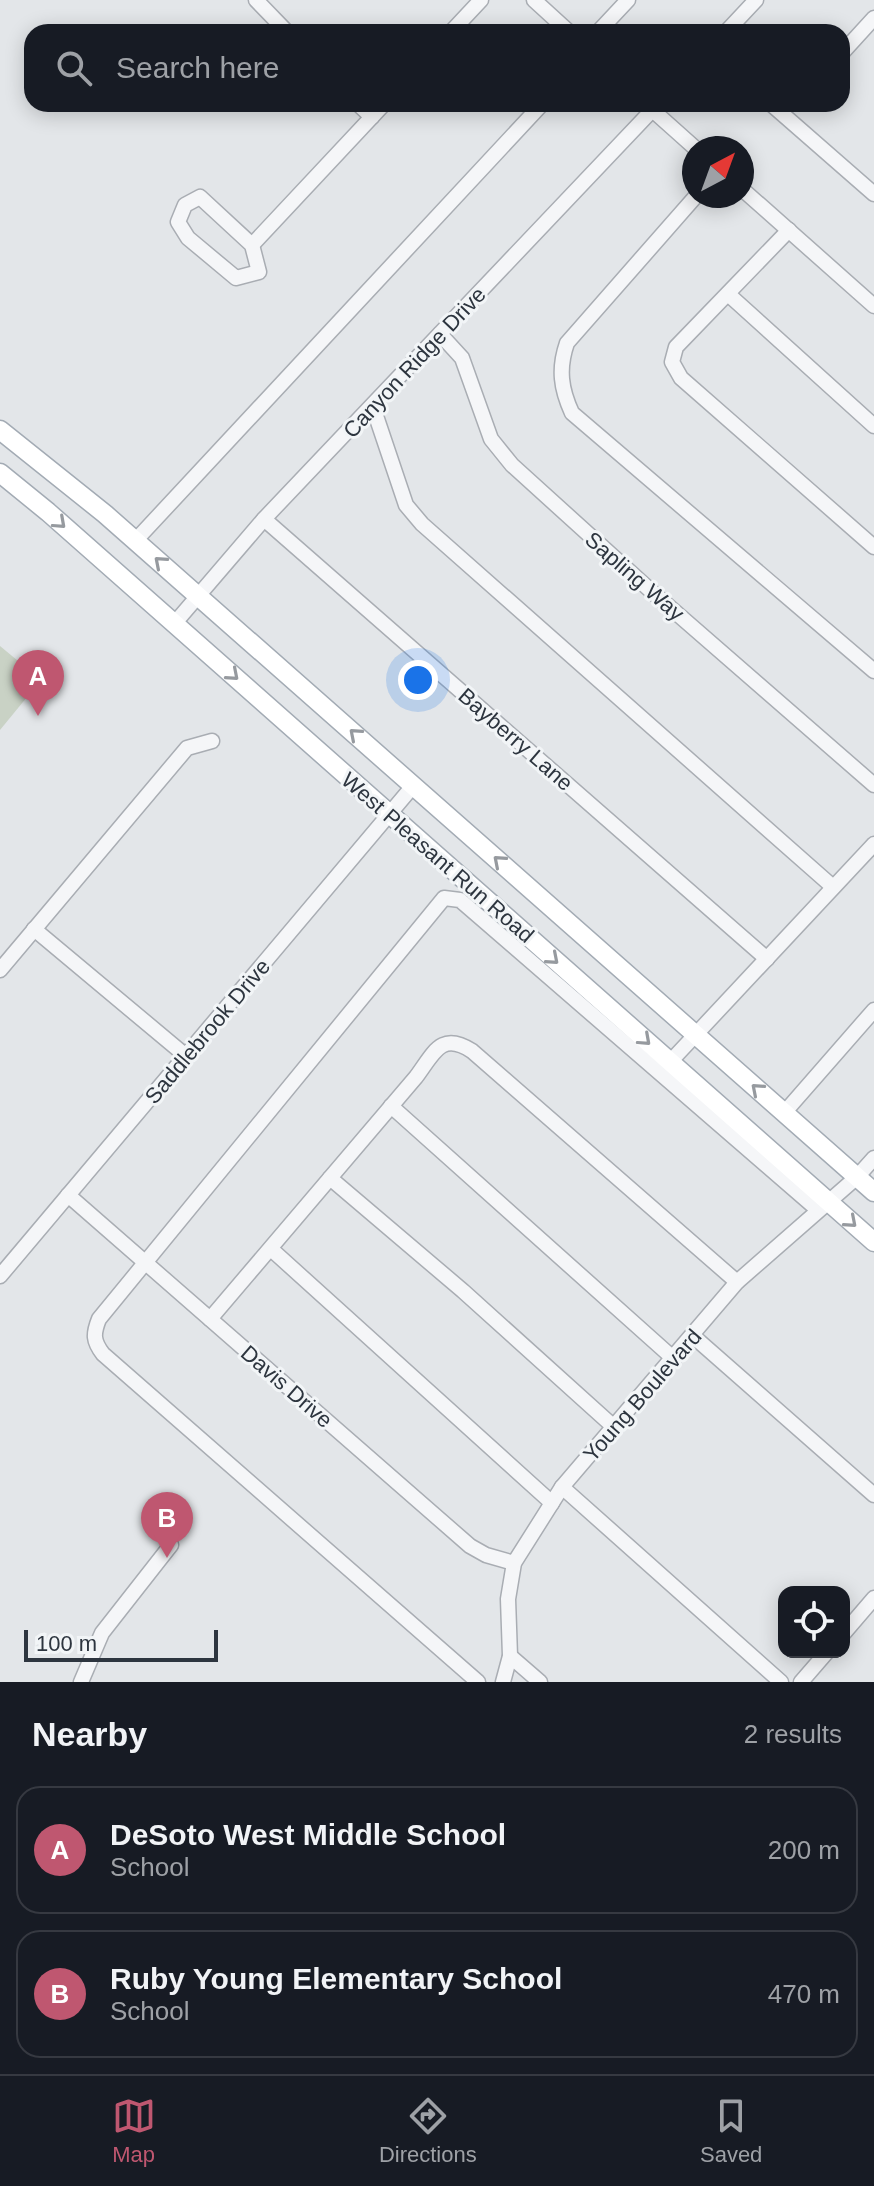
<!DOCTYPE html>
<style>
:root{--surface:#171b24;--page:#20242c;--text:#f1f3f6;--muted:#9ea1a6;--line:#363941;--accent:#bf5770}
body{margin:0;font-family:Arial,sans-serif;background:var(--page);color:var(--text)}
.controls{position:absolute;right:24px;bottom:24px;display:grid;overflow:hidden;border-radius:16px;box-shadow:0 4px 20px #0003}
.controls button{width:72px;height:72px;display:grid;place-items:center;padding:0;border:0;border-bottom:2px solid var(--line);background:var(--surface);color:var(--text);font:40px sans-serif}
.compass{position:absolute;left:682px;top:136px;width:72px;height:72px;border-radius:50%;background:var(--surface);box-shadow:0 4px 20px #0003;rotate:41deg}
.scale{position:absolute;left:24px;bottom:20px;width:194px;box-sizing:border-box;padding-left:8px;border:4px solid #2d353f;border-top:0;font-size:22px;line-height:28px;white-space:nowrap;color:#2d353f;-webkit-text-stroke:6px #f2f5f7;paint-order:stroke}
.you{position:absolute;left:418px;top:680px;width:28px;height:28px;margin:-20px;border:6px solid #fff;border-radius:50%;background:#1a73e8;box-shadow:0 0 0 12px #1a73e833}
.badge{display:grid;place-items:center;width:52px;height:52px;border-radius:50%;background:var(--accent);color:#fff;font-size:26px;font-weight:700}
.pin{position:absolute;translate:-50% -66px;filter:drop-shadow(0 2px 4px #0008)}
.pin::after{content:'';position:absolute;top:42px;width:28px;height:24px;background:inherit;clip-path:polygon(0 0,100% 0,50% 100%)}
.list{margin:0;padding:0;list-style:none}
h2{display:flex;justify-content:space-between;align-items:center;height:104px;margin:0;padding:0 32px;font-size:34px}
h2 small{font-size:26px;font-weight:400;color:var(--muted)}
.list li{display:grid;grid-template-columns:52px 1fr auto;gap:24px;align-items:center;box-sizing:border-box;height:128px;margin:0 16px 16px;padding:0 16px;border:2px solid var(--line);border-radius:24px}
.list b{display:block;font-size:30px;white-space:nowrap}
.list p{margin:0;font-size:26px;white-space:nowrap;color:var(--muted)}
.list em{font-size:26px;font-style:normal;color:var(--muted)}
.icon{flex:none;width:44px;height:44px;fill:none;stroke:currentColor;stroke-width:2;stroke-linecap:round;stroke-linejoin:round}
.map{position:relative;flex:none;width:874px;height:1682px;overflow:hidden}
.search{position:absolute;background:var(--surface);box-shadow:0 4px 20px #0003;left:24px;right:24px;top:24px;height:88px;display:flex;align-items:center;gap:20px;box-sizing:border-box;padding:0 28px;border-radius:24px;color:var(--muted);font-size:30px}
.sheet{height:392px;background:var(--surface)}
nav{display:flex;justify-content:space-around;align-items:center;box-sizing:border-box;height:112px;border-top:2px solid var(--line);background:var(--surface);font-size:22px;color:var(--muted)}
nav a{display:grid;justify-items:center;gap:4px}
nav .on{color:var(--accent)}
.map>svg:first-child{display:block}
.green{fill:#c9d2c5}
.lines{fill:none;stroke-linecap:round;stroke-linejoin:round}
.minor-casing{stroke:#a9adb3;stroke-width:17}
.major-casing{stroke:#a3abb4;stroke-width:21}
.minor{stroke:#f5f6f8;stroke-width:14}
.major{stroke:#fff;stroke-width:18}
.oneway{stroke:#969a9f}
.labels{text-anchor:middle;stroke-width:6;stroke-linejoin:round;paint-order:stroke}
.street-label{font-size:22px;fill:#2d353f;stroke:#f2f5f7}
</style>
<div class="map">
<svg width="874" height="1682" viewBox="0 0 874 1682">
<rect width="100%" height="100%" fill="#e3e6e9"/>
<polygon class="green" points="0,646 41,680 0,730"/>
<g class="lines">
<defs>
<g id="minor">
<polyline points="256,0 287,32"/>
<polyline points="534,0 569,32"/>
<polyline points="451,32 481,0"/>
<polyline points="598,32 628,0"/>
<polyline points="726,32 756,0"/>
<polyline points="842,53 874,18"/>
<polyline points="358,104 372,117"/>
<polyline points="771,104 874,194"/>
<polyline points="648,106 695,148"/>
<polyline points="742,189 874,306"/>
<path d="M696,196L567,343C558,369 561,389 572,413L874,671"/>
<polygon points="200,197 252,245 259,272 236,278 188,238 178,222 185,205"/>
<polyline points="789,230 676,347 672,362 681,378 874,547"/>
<polyline points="252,245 384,104"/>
<polyline points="728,294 874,426"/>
<polyline points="440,334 462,358 491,439 512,465 650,590 874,785"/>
<polyline points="373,407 406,505 422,524 833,887"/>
<polyline points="264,519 767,959"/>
<polyline points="135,541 542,104"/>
<polyline points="174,624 264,519 658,104"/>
<polyline points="34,929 186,1056"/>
<polyline points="0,970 187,748 212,741"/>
<polyline points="670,1062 874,844"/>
<polyline points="391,1106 674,1359"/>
<polyline points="784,1113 874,1010"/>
<polyline points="330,1178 463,1291 615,1428"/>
<polyline points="68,1195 470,1546 486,1555 514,1563"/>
<polyline points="271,1249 552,1503"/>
<polyline points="0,1276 413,786"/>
<path d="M210,1319L416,1077C434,1053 441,1031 472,1051L737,1282"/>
<polyline points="693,1336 874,1495"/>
<polyline points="562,1487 781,1682"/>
<polyline points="844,1633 874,1598"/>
<polyline points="510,1656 540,1682"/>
<polyline points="81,1682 102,1633 171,1545"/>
<path d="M478,1682L103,1354C93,1341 93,1334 99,1319L444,898L460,900L818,1210"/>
<polyline points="503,1682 510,1656 508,1599 514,1563 562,1487 737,1282 857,1177 874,1158"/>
<polyline points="801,1682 827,1652"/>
</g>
<g id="major">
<polyline points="0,430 105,514 874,1192"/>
<polyline points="0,473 48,512 874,1242"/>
</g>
</defs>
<use href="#minor" class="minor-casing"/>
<use href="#major" class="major-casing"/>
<use href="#minor" class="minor"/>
<use href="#major" class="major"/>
</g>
<defs><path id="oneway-chevron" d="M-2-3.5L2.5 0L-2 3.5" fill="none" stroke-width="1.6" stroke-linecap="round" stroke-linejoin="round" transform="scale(2)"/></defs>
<g class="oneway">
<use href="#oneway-chevron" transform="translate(60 523) rotate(42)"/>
<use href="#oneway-chevron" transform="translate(160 562) rotate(-139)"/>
<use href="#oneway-chevron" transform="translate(233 675) rotate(41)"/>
<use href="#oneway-chevron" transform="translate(355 734) rotate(-139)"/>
<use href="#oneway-chevron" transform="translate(499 861) rotate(-139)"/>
<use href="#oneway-chevron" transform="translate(553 959) rotate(41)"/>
<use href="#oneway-chevron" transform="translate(645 1040) rotate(42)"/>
<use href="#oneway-chevron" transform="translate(757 1089) rotate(-139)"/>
<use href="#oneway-chevron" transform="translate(851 1222) rotate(41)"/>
</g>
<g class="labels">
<g class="street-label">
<text transform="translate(414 362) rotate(-47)" y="8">Canyon Ridge Drive</text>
<text transform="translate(635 576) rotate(41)" y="8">Sapling Way</text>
<text transform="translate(516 739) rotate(41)" y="8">Bayberry Lane</text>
<text transform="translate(438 857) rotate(41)" y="8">West Pleasant Run Road</text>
<text transform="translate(207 1031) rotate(-50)" y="8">Saddlebrook Drive</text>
<text transform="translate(287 1386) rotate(41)" y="8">Davis Drive</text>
<text transform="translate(642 1395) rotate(-49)" y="8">Young Boulevard</text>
</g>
</g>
</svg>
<div class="controls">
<button><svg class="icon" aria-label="locate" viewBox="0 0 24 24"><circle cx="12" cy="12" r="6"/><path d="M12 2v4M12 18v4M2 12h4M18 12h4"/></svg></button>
</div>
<svg class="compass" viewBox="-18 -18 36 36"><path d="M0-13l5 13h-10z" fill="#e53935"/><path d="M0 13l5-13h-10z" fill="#9ea1a6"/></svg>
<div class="scale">100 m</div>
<div class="you"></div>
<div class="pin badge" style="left:38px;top:716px">A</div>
<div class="pin badge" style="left:167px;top:1558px">B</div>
<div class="search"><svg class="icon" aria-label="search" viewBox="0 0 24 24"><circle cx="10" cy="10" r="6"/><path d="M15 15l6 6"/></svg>Search here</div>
</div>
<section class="sheet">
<h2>Nearby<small>2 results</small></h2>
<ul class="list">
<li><span class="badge">A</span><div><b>DeSoto West Middle School</b><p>School</p></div><em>200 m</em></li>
<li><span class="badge">B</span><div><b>Ruby Young Elementary School</b><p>School</p></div><em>470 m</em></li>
</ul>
</section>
<nav>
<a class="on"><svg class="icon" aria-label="map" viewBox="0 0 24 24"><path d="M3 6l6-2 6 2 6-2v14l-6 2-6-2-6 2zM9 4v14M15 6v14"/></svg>Map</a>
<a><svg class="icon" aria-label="directions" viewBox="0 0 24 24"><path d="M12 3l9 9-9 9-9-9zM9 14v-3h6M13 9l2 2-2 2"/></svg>Directions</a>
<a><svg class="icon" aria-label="saved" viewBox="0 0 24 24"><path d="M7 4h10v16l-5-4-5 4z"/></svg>Saved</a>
</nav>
